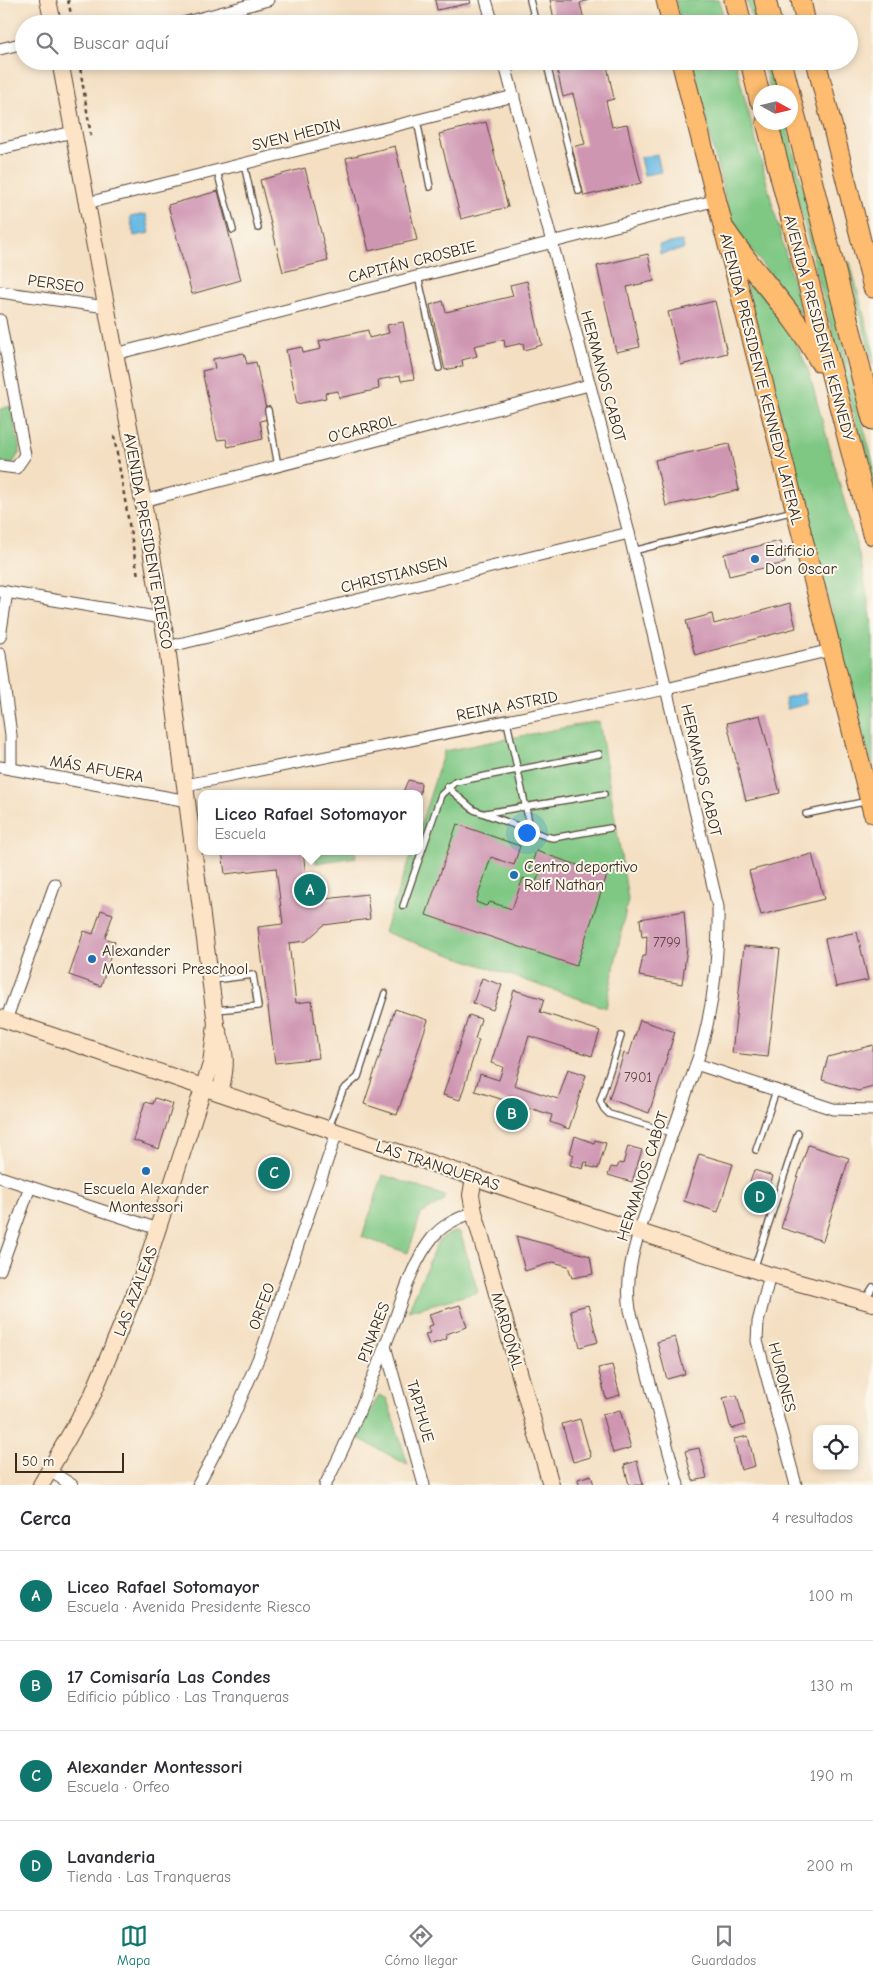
<!DOCTYPE html>
<html lang="es">
<meta charset="utf-8">
<style>
:root{--surface:#fff;--page:#f2f2f3;--text:#2b2b33;--muted:#7c7c81;--line:#e1e1e2;--accent:#0f766e}
body{margin:0;font-family:"Comic Neue",sans-serif;background:var(--page);color:var(--text)}
.controls{position:absolute;right:15px;bottom:15px;display:grid;overflow:hidden;border-radius:10px;box-shadow:0 2px 8px #0003}
.controls button{width:45px;height:45px;display:grid;place-items:center;padding:0;border:0;border-bottom:1px solid var(--line);background:var(--surface);color:var(--text);font:25px sans-serif}
.compass{position:absolute;left:753px;top:85px;width:45px;height:45px;border-radius:50%;background:var(--surface);box-shadow:0 2px 8px #0003;rotate:98deg}
.scale{position:absolute;left:15px;bottom:12px;width:109px;box-sizing:border-box;padding-left:5px;border:2px solid #3b2a1e;border-top:0;font-size:14px;line-height:18px;white-space:nowrap;color:#3b2a1e;-webkit-text-stroke:4px #fbf7ec;paint-order:stroke}
.you{position:absolute;left:526px;top:832px;width:18px;height:18px;margin:-12px;border:4px solid #fff;border-radius:50%;background:#1a73e8;box-shadow:0 0 0 8px #1a73e833}
.badge{display:grid;place-items:center;width:32px;height:32px;border-radius:50%;background:var(--accent);color:#fff;font-size:16px;font-weight:700}
.pin{position:absolute;translate:-50% -50%;border:2px solid #fff;box-shadow:0 1px 5px #0006}
.popup{position:absolute;left:198px;top:790px;width:225px;height:65px;box-sizing:border-box;display:grid;place-content:center;border-radius:10px;background:var(--surface);filter:drop-shadow(0 1px 4px #0005);font-size:16px;white-space:nowrap;color:var(--muted)}
.popup b{font-size:19px;color:var(--text)}
.popup::after{content:'';position:absolute;left:50%;top:100%;margin-left:-10px;border:10px solid transparent;border-top-color:var(--surface)}
.list{margin:0;padding:0;list-style:none}
h2{display:flex;justify-content:space-between;align-items:center;height:65px;margin:0;padding:0 20px;font-size:21px}
h2 small{font-size:16px;font-weight:400;color:var(--muted)}
.list li{display:grid;grid-template-columns:32px 1fr auto;gap:15px;align-items:center;box-sizing:border-box;height:90px;padding:0 20px;border-top:1px solid var(--line)}
.list b{display:block;font-size:19px;white-space:nowrap}
.list p{margin:0;font-size:16px;white-space:nowrap;color:var(--muted)}
.list em{font-size:16px;font-style:normal;color:var(--muted)}
.icon{flex:none;width:28px;height:28px;fill:none;stroke:currentColor;stroke-width:2;stroke-linecap:round;stroke-linejoin:round}
.map{position:relative;flex:none;width:873px;height:1485px;overflow:hidden}
.search{position:absolute;background:var(--surface);box-shadow:0 2px 8px #0003;left:15px;right:15px;top:15px;height:55px;display:flex;align-items:center;gap:12px;box-sizing:border-box;padding:0 18px;border-radius:28px;color:var(--muted);font-size:19px}
.sheet{height:425px;background:var(--surface)}
nav{display:flex;justify-content:space-around;align-items:center;box-sizing:border-box;height:70px;border-top:1px solid var(--line);background:var(--surface);font-size:14px;color:var(--muted)}
nav a{display:grid;justify-items:center;gap:2px}
nav .on{color:var(--accent)}
.map>svg:first-child{display:block}
.green{fill:#7fc884;stroke:#5d7951}
.water{fill:#67bae3;stroke:#517280}
.building{fill:#cf96b2}
.lines{fill:none;stroke-linecap:round;stroke-linejoin:round}
.lane-casing{stroke:#574537;stroke-width:8}
.street-casing{stroke:#574537;stroke-width:13}
.secondary-casing{stroke:#574537;stroke-width:18}
.primary-casing{stroke:#574537;stroke-width:21}
.highway-casing{stroke:#574537;stroke-width:23}
.path{stroke:#574537;stroke-width:2.5;stroke-dasharray:4 4;stroke-linecap:butt}
.lane{stroke:#fff;stroke-width:5.5}
.street{stroke:#fff;stroke-width:11}
.secondary{stroke:#fee4c6;stroke-width:16}
.primary{stroke:#fdbc70;stroke-width:19}
.highway{stroke:#fdbc70;stroke-width:21}
.poi-dot{fill:#1f6fb2;stroke:#fbf7ec;stroke-width:2}
.labels{text-anchor:middle;stroke-width:4;stroke-linejoin:round;paint-order:stroke}
.number-label{font-size:14px;fill:#604543}
.street-label{font-size:16px;fill:#3b2a1e;stroke:#fbf7ec}
.poi-label{font-size:16px;fill:#3b2a1e;stroke:#fbf7ec;text-anchor:start}
</style>
<div class="map">
<svg width="873" height="1485" viewBox="0 0 873 1485">
<rect width="100%" height="100%" fill="#fbf7ec"/>
<filter id="ink" filterUnits="userSpaceOnUse"><feTurbulence type="fractalNoise" baseFrequency=".02" numOctaves="2"/><feDisplacementMap in="SourceGraphic" scale="10" xChannelSelector="R" yChannelSelector="G"/><feConvolveMatrix kernelMatrix="1 2 1 2 8 2 1 2 1" color-interpolation-filters="sRGB"/></filter>
<filter id="wash" filterUnits="userSpaceOnUse"><feTurbulence type="fractalNoise" baseFrequency=".0096" numOctaves="4" result="noise"/><feDisplacementMap in="SourceGraphic" scale="20" xChannelSelector="R" yChannelSelector="G"/><feGaussianBlur stdDeviation="1.12" result="paint"/><feColorMatrix in="noise" values="0 0 0 0 0 0 0 0 0 0 0 0 0 0 0 0 0 1.4 0 .05"/><feComposite in="paint" operator="in"/></filter>
<g filter="url(#wash)">
<rect width="100%" height="100%" fill="#f4dfc2"/>
<g class="green">
<polygon points="675,0 719,0 725,24 682,24"/>
<polygon points="747,0 754,0 760,24 753,24"/>
<polygon points="692,61 735,61 802,317 731,223"/>
<polygon points="762,61 770,61 778,92 771,92"/>
<polygon points="778,123 786,123 873,463 873,488"/>
<polygon points="850,262 873,349 873,365 847,263"/>
<polygon points="741,265 793,337 808,369 861,562 873,629 873,770"/>
<polygon points="11,406 20,452 12,464 0,462 0,409"/>
<polygon points="599,721 628,899 606,1008 384,932 412,851 419,851 419,830 444,751"/>
<polygon points="315,851 355,851 356,857 316,863"/>
<polygon points="383,1175 445,1196 444,1201 421,1214 408,1253 362,1237"/>
<polygon points="453,1232 460,1232 478,1292 408,1311 438,1241"/>
<polygon points="379,1395 387,1399 408,1465 356,1437"/>
</g>
<g class="water">
<polygon points="657,154 661,172 644,175 640,158"/>
<polygon points="146,214 150,233 134,236 130,217"/>
<polygon points="682,241 684,249 660,254 659,245"/>
<polygon points="804,693 807,704 787,709 785,698"/>
</g>
<g id="blocks">
<g class="building">
<polygon points="435,0 470,0 471,3 437,10"/>
<polygon points="550,0 589,0 580,3 585,24 555,24"/>
<polygon points="555,61 606,61 614,99 606,101 612,127 627,124 641,183 584,196 572,147 585,144 573,94 563,97"/>
<polygon points="486,122 508,207 461,219 439,134"/>
<polygon points="395,146 417,240 369,251 346,158"/>
<polygon points="305,168 328,261 283,272 260,180"/>
<polygon points="218,191 241,280 192,294 168,205"/>
<polygon points="648,254 654,281 627,287 640,347 616,352 597,266"/>
<polygon points="527,281 542,345 524,350 523,343 505,347 504,339 474,346 477,356 462,360 463,366 445,370 430,305 443,301 446,312 513,296 510,285"/>
<polygon points="715,301 727,353 681,365 668,312"/>
<polygon points="403,322 414,379 401,381 400,376 378,380 379,389 339,398 338,391 325,393 326,398 297,404 286,350 302,347 303,353 321,349 319,341 368,330 369,338 389,333 387,325"/>
<polygon points="244,353 247,364 256,362 268,419 260,421 263,439 228,447 226,439 217,440 202,371 215,368 213,359"/>
<polygon points="729,444 739,490 666,506 655,460"/>
<polygon points="780,541 785,563 729,576 724,554"/>
<polygon points="790,603 796,628 695,655 686,621 712,614 714,624"/>
<polygon points="760,715 780,793 746,801 727,723"/>
<polygon points="408,780 421,783 420,794 395,794 403,792"/>
<polygon points="457,824 520,846 514,865 491,857 476,902 486,906 490,902 512,909 523,878 536,882 540,872 530,869 536,851 607,875 576,966 426,915"/>
<polygon points="222,851 303,851 309,901 367,894 370,919 324,925 306,941 289,943 296,1003 312,1001 319,1058 275,1063 258,927 283,924 276,868 225,874"/>
<polygon points="812,854 824,899 761,915 749,871"/>
<polygon points="101,910 113,914 105,938 115,942 101,986 69,975 84,931 93,934"/>
<polygon points="684,911 687,948 682,984 639,976 643,956 646,956 647,936 642,937 640,919"/>
<polygon points="857,932 868,980 836,987 825,939"/>
<polygon points="744,946 780,949 768,1057 732,1053"/>
<polygon points="482,978 502,985 493,1010 473,1003"/>
<polygon points="514,990 544,999 540,1012 600,1031 592,1056 529,1036 514,1085 558,1099 568,1069 586,1075 569,1129 550,1122 552,1115 475,1091 480,1074 499,1080 503,1067 491,1063"/>
<polygon points="395,1009 428,1020 397,1115 364,1104"/>
<polygon points="469,1015 481,1019 475,1039 479,1040 460,1100 443,1095"/>
<polygon points="640,1020 675,1032 649,1113 609,1099 624,1053 629,1055"/>
<polygon points="873,1045 873,1087 858,1091 822,1080 828,1057"/>
<polygon points="155,1098 173,1104 159,1149 133,1140 145,1102 153,1104"/>
<polygon points="575,1136 594,1143 595,1140 606,1143 598,1169 587,1166 588,1162 585,1162 583,1169 570,1165 574,1155 570,1153"/>
<polygon points="808,1145 849,1158 823,1241 781,1228"/>
<polygon points="628,1146 642,1150 632,1182 608,1175 611,1167 617,1168 619,1163 623,1164"/>
<polygon points="699,1154 733,1164 718,1212 684,1201"/>
<polygon points="754,1170 773,1176 764,1204 745,1198"/>
<polygon points="516,1236 590,1256 593,1274 572,1278 568,1266 553,1262 525,1271"/>
<polygon points="460,1305 467,1327 446,1334 447,1339 429,1345 425,1334 430,1333 428,1326 433,1325 429,1314"/>
<polygon points="588,1305 598,1342 580,1347 570,1310"/>
<polygon points="675,1337 685,1374 667,1379 657,1342"/>
<polygon points="612,1365 620,1395 606,1399 598,1368"/>
<polygon points="737,1395 745,1425 731,1429 723,1398"/>
<polygon points="620,1410 631,1448 613,1453 602,1415"/>
<polygon points="580,1419 591,1457 573,1462 562,1424"/>
<polygon points="748,1436 755,1466 741,1470 734,1439"/>
<polygon points="699,1448 707,1478 693,1481 685,1451"/>
<polygon points="637,1461 643,1485 629,1485 624,1465"/>
<polygon points="591,1475 594,1485 579,1485 578,1479"/>
</g>
</g>
</g>
<g filter="url(#ink)">
<use href="#blocks" fill-opacity="0" stroke="#574537" stroke-width="1"/>
<g class="lines">
<defs>
<g id="lane">
<polyline points="530,0 536,24"/>
<polyline points="546,61 579,191"/>
<polyline points="417,120 430,187"/>
<polyline points="244,164 258,228"/>
<polyline points="217,171 233,230"/>
<polyline points="418,276 439,368"/>
<polyline points="268,410 278,466"/>
<polyline points="633,551 794,511"/>
<polyline points="507,722 531,831"/>
<polyline points="447,787 474,810 545,836 553,838 610,828"/>
<polyline points="486,813 604,794"/>
<polyline points="806,814 868,801"/>
<polyline points="403,906 441,795 455,782 599,754"/>
<polyline points="213,980 253,975 258,1006 216,1010"/>
<polyline points="621,1036 600,1101 604,1109 609,1114 672,1133"/>
<polyline points="329,1127 343,1090 358,1077 385,993"/>
<polyline points="756,1150 776,1091"/>
<polyline points="754,1269 798,1133"/>
<polyline points="866,1298 873,1287"/>
</g>
<g id="street">
<polyline points="486,0 493,24"/>
<polyline points="179,24 268,0"/>
<polyline points="0,49 24,43"/>
<path d="M504,61L629,533L718,907C719,961 713,1014 696,1065C682,1106 667,1147 654,1188C641,1228 623,1268 630,1310L678,1485"/>
<polyline points="0,149 73,132"/>
<polyline points="87,203 514,96"/>
<polyline points="0,292 106,307"/>
<polyline points="0,320 25,455 16,468 0,466"/>
<polyline points="115,354 717,200"/>
<polyline points="143,501 589,385"/>
<polyline points="0,591 162,618"/>
<polyline points="0,637 7,592"/>
<polyline points="167,647 629,533"/>
<polyline points="0,654 11,735 11,769"/>
<polyline points="0,767 188,801"/>
<polyline points="186,785 666,689 831,650"/>
<polyline points="6,1020 55,884"/>
<polyline points="696,1064 833,1109 873,1110"/>
<polyline points="0,1177 158,1229"/>
<polyline points="0,1270 30,1187"/>
<polyline points="770,1275 758,1322 757,1341 796,1485"/>
<polyline points="385,1346 424,1485"/>
<polyline points="50,1471 72,1485"/>
<polyline points="198,1485 231,1422 262,1350 337,1132"/>
<path d="M325,1485C350,1438 369,1388 388,1338C401,1305 410,1265 433,1237C443,1224 459,1218 474,1212"/>
</g>
<g id="secondary">
<polyline points="48,0 53,24"/>
<polyline points="0,1018 264,1108 770,1275 873,1303"/>
<path d="M216,1026C227,1052 227,1065 220,1093"/>
<polyline points="474,1177 471,1195 474,1212 551,1485"/>
<polyline points="41,1485 92,1396 143,1274 211,1064 216,1024 167,647 143,501 60,61"/>
</g>
<g id="primary">
<polyline points="666,0 672,24"/>
<polyline points="801,0 806,24"/>
<polyline points="681,61 873,813"/>
<polyline points="816,61 873,288"/>
</g>
<g id="highway">
<polyline points="735,0 741,24"/>
<polyline points="765,0 771,24"/>
<polyline points="751,61 760,99"/>
<polyline points="781,61 789,92"/>
<polyline points="790,98 873,419"/>
<polyline points="767,122 873,534"/>
<path d="M725,231C755,276 795,313 820,361"/>
</g>
</defs>
<use href="#lane" class="lane-casing"/>
<use href="#street" class="street-casing"/>
<use href="#secondary" class="secondary-casing"/>
<use href="#primary" class="primary-casing"/>
<use href="#highway" class="highway-casing"/>
<g class="path">
<polyline points="68,0 73,24"/>
<polyline points="79,61 91,136"/>
<polyline points="114,436 138,576"/>
</g>
<use href="#lane" class="lane"/>
<use href="#street" class="street"/>
<use href="#secondary" class="secondary"/>
<use href="#primary" class="primary"/>
<use href="#highway" class="highway"/>
</g>
</g>
<g class="poi-dot">
<circle cx="755" cy="559" r="5"/>
<circle cx="514" cy="875" r="5"/>
<circle cx="92" cy="959" r="5"/>
<circle cx="146" cy="1171" r="5"/>
</g>
<g class="labels">
<g class="number-label">
<text x="667" y="947">7799</text>
<text x="638" y="1082">7901</text>
</g>
<g class="street-label">
<text transform="translate(296 134) rotate(-14)" y="6">SVEN HEDIN</text>
<text transform="translate(412 261) rotate(-14)" y="6">CAPITÁN CROSBIE</text>
<text transform="translate(56 283) rotate(8)" y="6">PERSEO</text>
<text transform="translate(820 328) rotate(75)" y="6">AVENIDA PRESIDENTE KENNEDY</text>
<text transform="translate(604 376) rotate(75)" y="6">HERMANOS CABOT</text>
<text transform="translate(762 379) rotate(76)" y="6">AVENIDA PRESIDENTE KENNEDY LATERAL</text>
<text transform="translate(362 428) rotate(-15)" y="6">O'CARROL</text>
<text transform="translate(149 541) rotate(80)" y="6">AVENIDA PRESIDENTE RIESCO</text>
<text transform="translate(394 574) rotate(-14)" y="6">CHRISTIANSEN</text>
<text transform="translate(507 705) rotate(-11)" y="6">REINA ASTRID</text>
<text transform="translate(97 768) rotate(10)" y="6">MÁS AFUERA</text>
<text transform="translate(702 770) rotate(77)" y="6">HERMANOS CABOT</text>
<text transform="translate(438 1165) rotate(18)" y="6">LAS TRANQUERAS</text>
<text transform="translate(642 1176) rotate(-72)" y="6">HERMANOS CABOT</text>
<text transform="translate(135 1291) rotate(-69)" y="6">LAS AZALEAS</text>
<text transform="translate(261 1306) rotate(-70)" y="6">ORFEO</text>
<text transform="translate(508 1331) rotate(74)" y="6">MARDOÑAL</text>
<text transform="translate(373 1332) rotate(-69)" y="6">PINARES</text>
<text transform="translate(783 1377) rotate(76)" y="6">HURONES</text>
<text transform="translate(421 1411) rotate(74)" y="6">TAPIHUE</text>
</g>
<g class="poi-label">
<text x="765" y="556">Edificio<tspan x="765" dy="18">Don Oscar</tspan></text>
<text x="524" y="872">Centro deportivo<tspan x="524" dy="18">Rolf Nathan</tspan></text>
<text x="102" y="956">Alexander<tspan x="102" dy="18">Montessori Preschool</tspan></text>
<text x="146" y="1194" text-anchor="middle">Escuela Alexander<tspan x="146" dy="18">Montessori</tspan></text>
</g>
</g>
</svg>
<div class="controls">
<button><svg class="icon" aria-label="locate" viewBox="0 0 24 24"><circle cx="12" cy="12" r="6"/><path d="M12 2v4M12 18v4M2 12h4M18 12h4"/></svg></button>
</div>
<svg class="compass" viewBox="-18 -18 36 36"><path d="M0-13l5 13h-10z" fill="#e53935"/><path d="M0 13l5-13h-10z" fill="#7c7c81"/></svg>
<div class="scale">50 m</div>
<div class="you"></div>
<div class="pin badge" style="left:310px;top:890px">A</div>
<div class="popup"><b>Liceo Rafael Sotomayor</b>Escuela</div>
<div class="pin badge" style="left:512px;top:1114px">B</div>
<div class="pin badge" style="left:274px;top:1173px">C</div>
<div class="pin badge" style="left:760px;top:1197px">D</div>
<div class="search"><svg class="icon" aria-label="search" viewBox="0 0 24 24"><circle cx="10" cy="10" r="6"/><path d="M15 15l6 6"/></svg>Buscar aquí</div>
</div>
<section class="sheet">
<h2>Cerca<small>4 resultados</small></h2>
<ul class="list">
<li><span class="badge">A</span><div><b>Liceo Rafael Sotomayor</b><p>Escuela · Avenida Presidente Riesco</p></div><em>100 m</em></li>
<li><span class="badge">B</span><div><b>17 Comisaría Las Condes</b><p>Edificio público · Las Tranqueras</p></div><em>130 m</em></li>
<li><span class="badge">C</span><div><b>Alexander Montessori</b><p>Escuela · Orfeo</p></div><em>190 m</em></li>
<li><span class="badge">D</span><div><b>Lavanderia</b><p>Tienda · Las Tranqueras</p></div><em>200 m</em></li>
</ul>
</section>
<nav>
<a class="on"><svg class="icon" aria-label="map" viewBox="0 0 24 24"><path d="M3 6l6-2 6 2 6-2v14l-6 2-6-2-6 2zM9 4v14M15 6v14"/></svg>Mapa</a>
<a><svg class="icon" aria-label="directions" viewBox="0 0 24 24"><path d="M12 3l9 9-9 9-9-9zM9 14v-3h6M13 9l2 2-2 2"/></svg>Cómo llegar</a>
<a><svg class="icon" aria-label="saved" viewBox="0 0 24 24"><path d="M7 4h10v16l-5-4-5 4z"/></svg>Guardados</a>
</nav>
